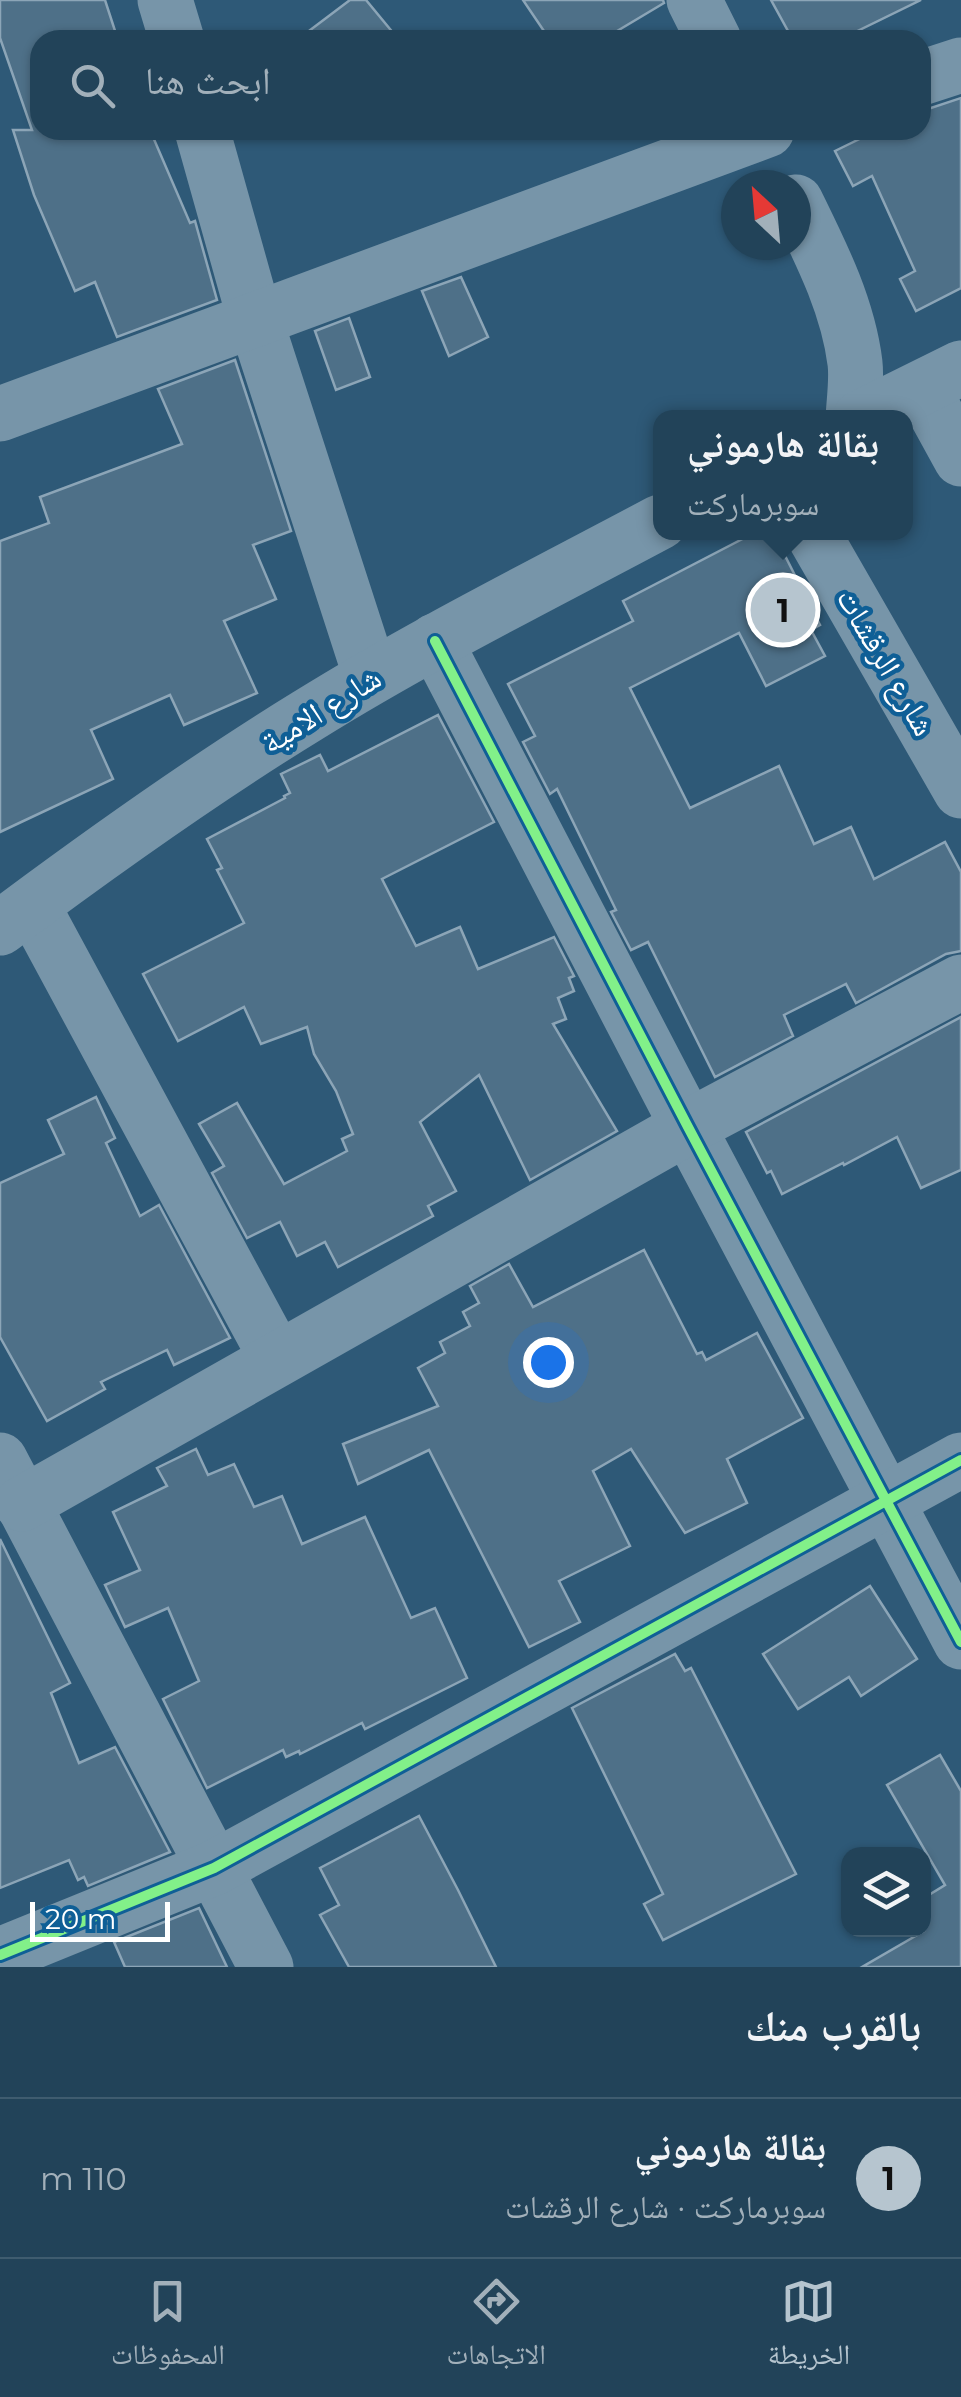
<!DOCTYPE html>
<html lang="ar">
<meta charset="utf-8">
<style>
:root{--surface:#224359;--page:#2a4a5f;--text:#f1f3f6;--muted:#a2b0ba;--line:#3f5c6f;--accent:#b6c5cf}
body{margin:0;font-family:Montserrat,"Noto Naskh Arabic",sans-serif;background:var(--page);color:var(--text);direction:rtl}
.controls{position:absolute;right:30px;bottom:30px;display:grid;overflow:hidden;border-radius:20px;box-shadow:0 2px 8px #0004}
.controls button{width:90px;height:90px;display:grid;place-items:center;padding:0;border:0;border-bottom:2px solid var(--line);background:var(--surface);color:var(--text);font:50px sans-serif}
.compass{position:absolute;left:721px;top:170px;width:90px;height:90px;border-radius:50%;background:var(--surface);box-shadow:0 2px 8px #0004;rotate:334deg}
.scale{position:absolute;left:30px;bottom:25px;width:140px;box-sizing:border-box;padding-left:10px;border:5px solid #fff;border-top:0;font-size:28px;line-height:35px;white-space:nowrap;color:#fff;-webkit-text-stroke:8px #0f5f96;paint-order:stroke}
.you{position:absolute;left:548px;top:1362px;width:35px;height:35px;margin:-25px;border:8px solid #fff;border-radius:50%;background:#1a73e8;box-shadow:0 0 0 15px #1a73e833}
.badge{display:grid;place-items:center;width:65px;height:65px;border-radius:50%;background:var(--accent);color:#111;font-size:32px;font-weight:700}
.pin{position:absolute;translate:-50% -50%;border:5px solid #fff;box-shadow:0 2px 10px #0006}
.popup{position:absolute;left:653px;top:410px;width:260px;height:130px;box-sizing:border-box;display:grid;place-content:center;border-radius:20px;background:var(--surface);filter:drop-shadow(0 2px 8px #0005);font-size:32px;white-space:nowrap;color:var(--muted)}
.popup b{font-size:38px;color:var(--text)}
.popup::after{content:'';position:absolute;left:50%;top:100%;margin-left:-20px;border:20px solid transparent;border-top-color:var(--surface)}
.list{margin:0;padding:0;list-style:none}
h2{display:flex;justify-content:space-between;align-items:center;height:130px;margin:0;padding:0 40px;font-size:42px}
h2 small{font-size:32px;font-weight:400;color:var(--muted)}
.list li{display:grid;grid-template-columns:65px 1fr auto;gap:30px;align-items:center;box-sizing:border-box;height:160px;padding:0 40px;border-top:2px solid var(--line)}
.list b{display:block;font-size:38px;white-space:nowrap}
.list p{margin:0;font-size:32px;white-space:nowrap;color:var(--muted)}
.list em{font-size:32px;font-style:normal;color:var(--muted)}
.icon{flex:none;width:55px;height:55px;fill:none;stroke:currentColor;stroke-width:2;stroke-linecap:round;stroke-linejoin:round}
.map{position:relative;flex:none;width:961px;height:1967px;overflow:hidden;direction:ltr}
.search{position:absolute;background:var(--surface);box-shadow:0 2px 8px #0004;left:30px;right:30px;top:30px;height:110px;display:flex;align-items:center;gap:25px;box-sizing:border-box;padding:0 35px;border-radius:30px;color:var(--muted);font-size:38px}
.sheet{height:290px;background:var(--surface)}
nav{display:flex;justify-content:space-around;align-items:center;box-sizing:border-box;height:140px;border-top:2px solid var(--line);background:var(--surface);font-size:28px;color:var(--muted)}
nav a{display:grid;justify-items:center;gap:5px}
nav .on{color:var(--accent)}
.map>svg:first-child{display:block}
.building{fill:#4e7088;stroke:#8ca5b7;stroke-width:2.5}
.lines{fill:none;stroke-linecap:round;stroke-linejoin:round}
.minor{stroke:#7795a9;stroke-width:55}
.tertiary{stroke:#7795a9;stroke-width:55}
.cycleway-casing{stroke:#0f5f96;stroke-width:16}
.cycleway{stroke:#82f089;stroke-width:10}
.labels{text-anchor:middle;stroke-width:9;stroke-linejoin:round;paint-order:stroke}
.street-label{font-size:32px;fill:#fff;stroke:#0f5f96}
</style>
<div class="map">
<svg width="961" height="1967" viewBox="0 0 961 1967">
<rect width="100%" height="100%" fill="#2e5977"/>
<g class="building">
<polygon points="0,0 105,0 118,40 40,40 40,130 150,130 190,223 195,221 217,300 117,337 95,282 75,291 34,195 13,130 32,130 0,38"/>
<polygon points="350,0 366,0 399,40 297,40"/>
<polygon points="523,0 663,0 664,3 602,40 550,40"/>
<polygon points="771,0 921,0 839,40 793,40"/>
<polygon points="961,98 961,288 916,311 900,279 915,271 872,176 853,186 835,151 878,130 921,130 921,108 931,108"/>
<polygon points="461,277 488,337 449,356 422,291"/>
<polygon points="349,318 370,377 336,390 315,331"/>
<polygon points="235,360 291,531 253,545 276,599 224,621 257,693 184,725 170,695 91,730 113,779 0,832 0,541 49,523 40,497 182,444 158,389"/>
<polygon points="756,532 773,532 820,625 811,630 825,656 766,686 739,633 630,688 690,808 779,766 814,844 851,827 874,879 945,842 961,872 961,951 946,954 856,1003 846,984 784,1015 793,1036 715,1077 648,942 631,950 611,912 616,910 557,789 550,794 523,742 535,736 508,684 633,621 623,601"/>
<polygon points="438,715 494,822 382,879 416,946 460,927 478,969 554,937 574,976 569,978 574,991 558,998 566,1019 553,1024 617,1131 530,1180 479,1075 420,1122 456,1191 428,1206 433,1216 338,1267 325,1242 297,1256 280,1222 247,1238 212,1173 224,1166 199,1124 237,1103 284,1184 347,1151 342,1139 353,1134 336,1091 314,1054 307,1027 261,1044 244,1007 178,1041 143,974 244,923 217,870 222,868 207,839 285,798 284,796 290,793 281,774 320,755 328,771"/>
<polygon points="961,1017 961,1170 921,1188 897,1137 844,1165 843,1163 782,1194 771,1171 767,1173 746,1132"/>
<polygon points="96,1097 115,1138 106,1143 140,1216 159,1205 230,1338 174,1365 167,1350 101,1382 105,1389 47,1421 0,1337 0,1183 64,1154 48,1120"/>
<polygon points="644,1250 697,1354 702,1352 706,1360 757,1333 803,1418 727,1459 747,1503 685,1533 631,1449 593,1471 630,1546 559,1581 580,1622 529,1647 429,1450 358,1484 343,1444 438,1406 418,1368 445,1353 440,1342 470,1326 463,1312 479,1303 470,1286 509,1264 533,1307"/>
<polygon points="196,1449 208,1475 234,1464 254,1507 282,1496 302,1544 365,1517 411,1618 435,1608 467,1678 365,1729 362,1723 300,1754 299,1751 286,1757 283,1750 207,1788 163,1699 199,1681 168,1608 125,1627 105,1585 140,1570 113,1512 167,1486 157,1468"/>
<polygon points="0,1539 70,1683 51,1693 79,1763 115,1747 170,1852 88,1886 84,1877 78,1880 69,1860 0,1888"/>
<polygon points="870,1586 917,1659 861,1696 849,1677 798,1709 763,1654"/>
<polygon points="675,1654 685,1671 691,1668 796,1874 663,1940 644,1904 663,1894 572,1708"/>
<polygon points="940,1755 961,1791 961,1967 862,1967 924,1931 924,1898 945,1885 887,1785"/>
<polygon points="419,1816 458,1890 496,1967 349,1967 320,1915 339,1905 320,1868"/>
<polygon points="199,1908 227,1967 125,1967 114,1942"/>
</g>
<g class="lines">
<g class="minor">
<polyline points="165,0 177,40"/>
<polyline points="694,0 714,40"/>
<polyline points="921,78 961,65"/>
<polyline points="202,130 255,319 371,677"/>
<path d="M796,202C821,253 848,306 855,363C857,380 854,400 853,418"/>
<polyline points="922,388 961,459"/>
<polyline points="0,414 767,130"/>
<polyline points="812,532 961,791"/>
<polyline points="435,641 688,1127 961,1642"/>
<polyline points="32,905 277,1359"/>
<polyline points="0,1460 266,1967"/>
<polyline points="22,1504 688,1127 961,982"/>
<polyline points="0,1955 214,1868 961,1460"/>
</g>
<g class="tertiary">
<polyline points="860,418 961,368"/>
<path d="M0,928C99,854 201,781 307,716C421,645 542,585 660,522"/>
</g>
<defs>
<g id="cycleway">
<polyline points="435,641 688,1127 961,1642"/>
<polyline points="0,1955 214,1868 961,1460"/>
</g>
</defs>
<use href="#cycleway" class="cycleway-casing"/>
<use href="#cycleway" class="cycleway"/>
</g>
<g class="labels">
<g class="street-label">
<text transform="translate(886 662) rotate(60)" y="11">شارع الرقشات</text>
<text transform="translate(321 710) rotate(-32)" y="11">شارع الامية</text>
</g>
</g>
</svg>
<div class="controls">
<button><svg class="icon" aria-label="layers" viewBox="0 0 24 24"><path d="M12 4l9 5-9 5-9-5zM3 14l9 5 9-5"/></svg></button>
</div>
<svg class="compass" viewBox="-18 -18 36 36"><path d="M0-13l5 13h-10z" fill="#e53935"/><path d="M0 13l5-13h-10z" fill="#a2b0ba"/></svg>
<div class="scale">20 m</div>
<div class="you"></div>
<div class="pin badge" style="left:783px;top:610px">1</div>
<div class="popup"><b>بقالة هارموني</b>سوبرماركت</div>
<div class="search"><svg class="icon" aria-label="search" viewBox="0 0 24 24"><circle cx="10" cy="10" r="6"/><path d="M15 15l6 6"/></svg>ابحث هنا</div>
</div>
<section class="sheet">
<h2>بالقرب منك<small></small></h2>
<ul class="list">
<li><span class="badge">1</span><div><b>بقالة هارموني</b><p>سوبرماركت · شارع الرقشات</p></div><em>110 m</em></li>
</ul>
</section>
<nav>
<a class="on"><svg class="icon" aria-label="map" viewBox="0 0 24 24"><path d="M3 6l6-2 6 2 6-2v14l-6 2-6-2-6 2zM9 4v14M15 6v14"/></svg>الخريطة</a>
<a><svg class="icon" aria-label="directions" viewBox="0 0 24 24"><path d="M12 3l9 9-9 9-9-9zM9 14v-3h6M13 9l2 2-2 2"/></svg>الاتجاهات</a>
<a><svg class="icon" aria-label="saved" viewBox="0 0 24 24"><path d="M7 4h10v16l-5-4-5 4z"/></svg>المحفوظات</a>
</nav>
